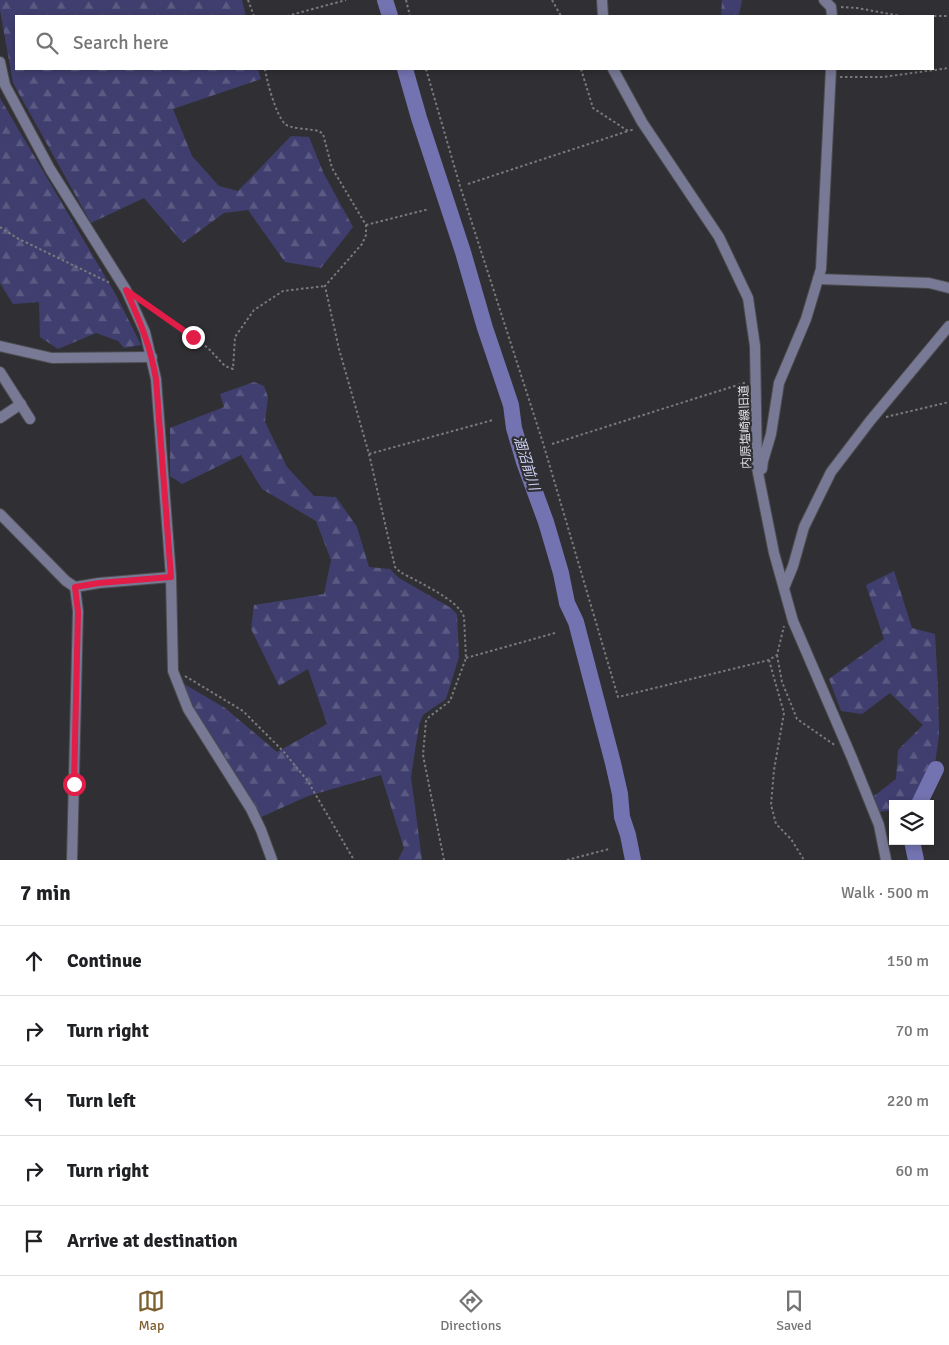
<!DOCTYPE html>
<meta charset="utf-8">
<style>
:root{--surface:#fff;--page:#f2f2f2;--text:#202124;--muted:#757577;--line:#e0e0e0;--accent:#7d5e2f}
body{margin:0;font-family:Signika,"Noto Sans JP",sans-serif;background:var(--page);color:var(--text)}
.controls{position:absolute;right:15px;bottom:15px;display:grid;overflow:hidden;border-radius:0px;box-shadow:0 2px 8px #0003}
.controls button{width:45px;height:45px;display:grid;place-items:center;padding:0;border:0;border-bottom:1px solid var(--line);background:var(--surface);color:var(--text);font:25px sans-serif}
.stop{position:absolute;width:15px;height:15px;margin:-11px;border:4px solid #e11d48;border-radius:50%;background:#fff}
.stop.end{background:#e11d48;border-color:#fff;box-shadow:0 1px 5px #0008}
.list{margin:0;padding:0;list-style:none}
h2{display:flex;justify-content:space-between;align-items:center;height:65px;margin:0;padding:0 20px;font-size:21px}
h2 small{font-size:16px;font-weight:400;color:var(--muted)}
.list li{display:grid;grid-template-columns:32px 1fr auto;gap:15px;align-items:center;box-sizing:border-box;height:70px;padding:0 20px;border-top:1px solid var(--line)}
.list b{display:block;font-size:19px;white-space:nowrap}
.list em{font-size:16px;font-style:normal;color:var(--muted)}
.icon{flex:none;width:28px;height:28px;fill:none;stroke:currentColor;stroke-width:2;stroke-linecap:round;stroke-linejoin:round}
.map{position:relative;flex:none;width:949px;height:860px;overflow:hidden}
.search{position:absolute;background:var(--surface);box-shadow:0 2px 8px #0003;left:15px;right:15px;top:15px;height:55px;display:flex;align-items:center;gap:12px;box-sizing:border-box;padding:0 18px;border-radius:0px;color:var(--muted);font-size:19px}
.sheet{height:415px;background:var(--surface)}
nav{display:flex;justify-content:space-around;align-items:center;box-sizing:border-box;height:70px;border-top:1px solid var(--line);background:var(--surface);font-size:14px;color:var(--muted)}
nav a{display:grid;justify-items:center;gap:2px}
nav .on{color:var(--accent)}
.map>svg:first-child{display:block}
.forest{fill:url(#forest-firs)}
.lines{fill:none;stroke-linecap:round;stroke-linejoin:round}
.river{stroke:#7473b1;stroke-width:16}
.minor-casing{stroke:#4c4c50;stroke-width:12}
.path{stroke:#7a7a7d;stroke-width:2;stroke-dasharray:2.5 2.5;stroke-linecap:butt}
.minor{stroke:#787995;stroke-width:10}
.route{stroke:#e11d48;stroke-width:6}
.labels{text-anchor:middle;stroke-width:4.5;stroke-linejoin:round;paint-order:stroke}
.street-label{font-size:12px;fill:#e2e2e5;stroke:#303034}
.water-label{font-size:14px;font-style:italic;fill:#d1d3f7;stroke:#303034}
</style>
<div class="map">
<svg width="949" height="860" viewBox="0 0 949 860">
<defs>
<pattern id="forest-firs" width="22" height="20" patternUnits="userSpaceOnUse" patternTransform="scale(1.25)"><rect width="22" height="20" fill="#403e6e"/><path d="M5 1l3.5 6h-7zM16 11l3.5 6h-7z" fill="#5b5a83"/></pattern>
</defs>
<rect width="100%" height="100%" fill="#303034"/>
<g class="forest">
<polygon points="0,0 242,0 246,16 16,16 16,69 258,69 261,79 173,109 192,156 219,186 238,191 291,136 309,137 324,174 353,227 321,268 285,262 248,210 224,213 183,243 144,198 91,223 13,83 0,10"/>
<polygon points="722,0 742,0 739,16 721,16"/>
<polygon points="0,98 116,295 141,345 124,348 118,341 96,333 58,349 40,337 39,302 13,304 0,283"/>
<polygon points="254,382 264,386 268,397 265,422 287,467 314,496 336,497 357,527 369,567 390,569 399,578 451,608 457,614 459,657 446,699 423,715 419,725 411,777 422,860 398,860 404,848 381,775 308,796 259,818 196,713 184,684 225,708 277,752 327,724 308,669 279,686 251,629 254,605 324,594 331,560 316,521 262,489 241,455 182,484 170,476 170,428 224,407 220,394"/>
<polygon points="894,571 912,628 935,634 938,688 939,735 935,764 924,778 916,804 893,804 893,810 879,812 874,796 896,779 898,750 923,725 890,693 862,714 841,711 829,679 884,639 866,585"/>
</g>
<g class="lines">
<g class="river">
<polyline points="385,0 390,16"/>
<polyline points="405,69 419,118 463,252 485,328 511,405 514,428 524,462 546,522 561,573 567,603 576,622 613,763 620,794 622,817 628,835 633,860"/>
<polyline points="919,804 936,769"/>
<polyline points="912,841 916,860"/>
</g>
<defs>
<g id="minor">
<polyline points="602,0 603,16"/>
<polyline points="824,0 831,7 832,16"/>
<polyline points="0,62 5,85 50,169 126,290 145,332 156,379 171,577 173,671 188,709 251,809 261,830 272,860"/>
<polyline points="613,69 642,122 719,237 748,298 755,346 757,468 774,553 793,621 852,758 879,825 886,860"/>
<polyline points="818,279 929,283 949,288"/>
<polyline points="0,346 52,358 152,357"/>
<polyline points="0,372 30,419"/>
<polyline points="0,418 21,404"/>
<polyline points="762,469 763,461 771,434 779,383 806,319 821,269 831,69"/>
<polyline points="0,514 66,581 75,587 99,583 171,577"/>
<polyline points="784,588 793,566 804,527 831,472 870,421 949,326"/>
<polyline points="72,860 78,611 75,587"/>
</g>
</defs>
<use href="#minor" class="minor-casing"/>
<g class="path">
<polyline points="248,0 254,16"/>
<polyline points="406,0 410,16"/>
<polyline points="552,0 561,16"/>
<polyline points="841,7 857,8 901,16"/>
<polyline points="287,16 346,0"/>
<polyline points="929,16 949,16"/>
<path d="M265,69C267,82 276,115 285,124C290,129 312,129 319,131L323,134L332,168L366,225V235L362,244L325,286L339,349L369,454L395,567L400,572C416,581 459,600 464,617L466,658L450,701L429,717L426,721L423,755L444,860"/>
<polyline points="426,69 460,186 543,443 618,697 769,660 777,655 784,626"/>
<polyline points="581,69 593,108 628,131 635,129"/>
<polyline points="840,77 883,77 949,68"/>
<polyline points="468,184 628,131"/>
<polyline points="366,225 429,209"/>
<polyline points="0,227 17,238 110,283"/>
<polyline points="140,299 208,348 225,366 233,369 235,337 254,310 283,291 325,286"/>
<polyline points="886,417 949,402"/>
<polyline points="552,444 747,382"/>
<polyline points="369,454 493,420"/>
<polyline points="777,655 782,682 797,719 836,746"/>
<polyline points="466,658 555,633"/>
<polyline points="769,660 784,713 774,770 771,805 776,824 791,839 804,860"/>
<polyline points="185,676 243,711 283,751 307,780 354,860"/>
<polyline points="567,860 609,849"/>
</g>
<use href="#minor" class="minor"/>
</g>
<g class="lines">
<path class="route" d="M74,784L78,612L75,587L99,583L171,577L156,379C150,344 140,322 126,290L193,337"/>
</g>
<g class="labels">
<g class="street-label">
<text transform="translate(745 427) rotate(-92)" y="4">内原塩崎線旧道</text>
</g>
<g class="water-label">
<text transform="translate(527 463) rotate(73)" y="5">涸沼前川</text>
</g>
</g>
</svg>
<div class="controls">
<button><svg class="icon" aria-label="layers" viewBox="0 0 24 24"><path d="M12 4l9 5-9 5-9-5zM3 14l9 5 9-5"/></svg></button>
</div>
<div class="stop" style="left:74px;top:784px"></div>
<div class="stop end" style="left:193px;top:337px"></div>
<div class="search"><svg class="icon" aria-label="search" viewBox="0 0 24 24"><circle cx="10" cy="10" r="6"/><path d="M15 15l6 6"/></svg>Search here</div>
</div>
<section class="sheet">
<h2>7 min<small>Walk · 500 m</small></h2>
<ul class="list">
<li><svg class="icon" aria-label="ahead" viewBox="0 0 24 24"><path d="M12 20V5M6 11l6-6 6 6"/></svg><div><b>Continue</b></div><em>150 m</em></li>
<li><svg class="icon" aria-label="right" viewBox="0 0 24 24"><path d="M7 20v-9h11M14 6l5 5-5 5"/></svg><div><b>Turn right</b></div><em>70 m</em></li>
<li><svg class="icon" aria-label="left" viewBox="0 0 24 24"><path d="M17 20v-9H6M10 6l-5 5 5 5"/></svg><div><b>Turn left</b></div><em>220 m</em></li>
<li><svg class="icon" aria-label="right" viewBox="0 0 24 24"><path d="M7 20v-9h11M14 6l5 5-5 5"/></svg><div><b>Turn right</b></div><em>60 m</em></li>
<li><svg class="icon" aria-label="arrive" viewBox="0 0 24 24"><path d="M6 21V4h12l-3 4 3 4H6"/></svg><div><b>Arrive at destination</b></div></li>
</ul>
</section>
<nav>
<a class="on"><svg class="icon" aria-label="map" viewBox="0 0 24 24"><path d="M3 6l6-2 6 2 6-2v14l-6 2-6-2-6 2zM9 4v14M15 6v14"/></svg>Map</a>
<a><svg class="icon" aria-label="directions" viewBox="0 0 24 24"><path d="M12 3l9 9-9 9-9-9zM9 14v-3h6M13 9l2 2-2 2"/></svg>Directions</a>
<a><svg class="icon" aria-label="saved" viewBox="0 0 24 24"><path d="M7 4h10v16l-5-4-5 4z"/></svg>Saved</a>
</nav>
